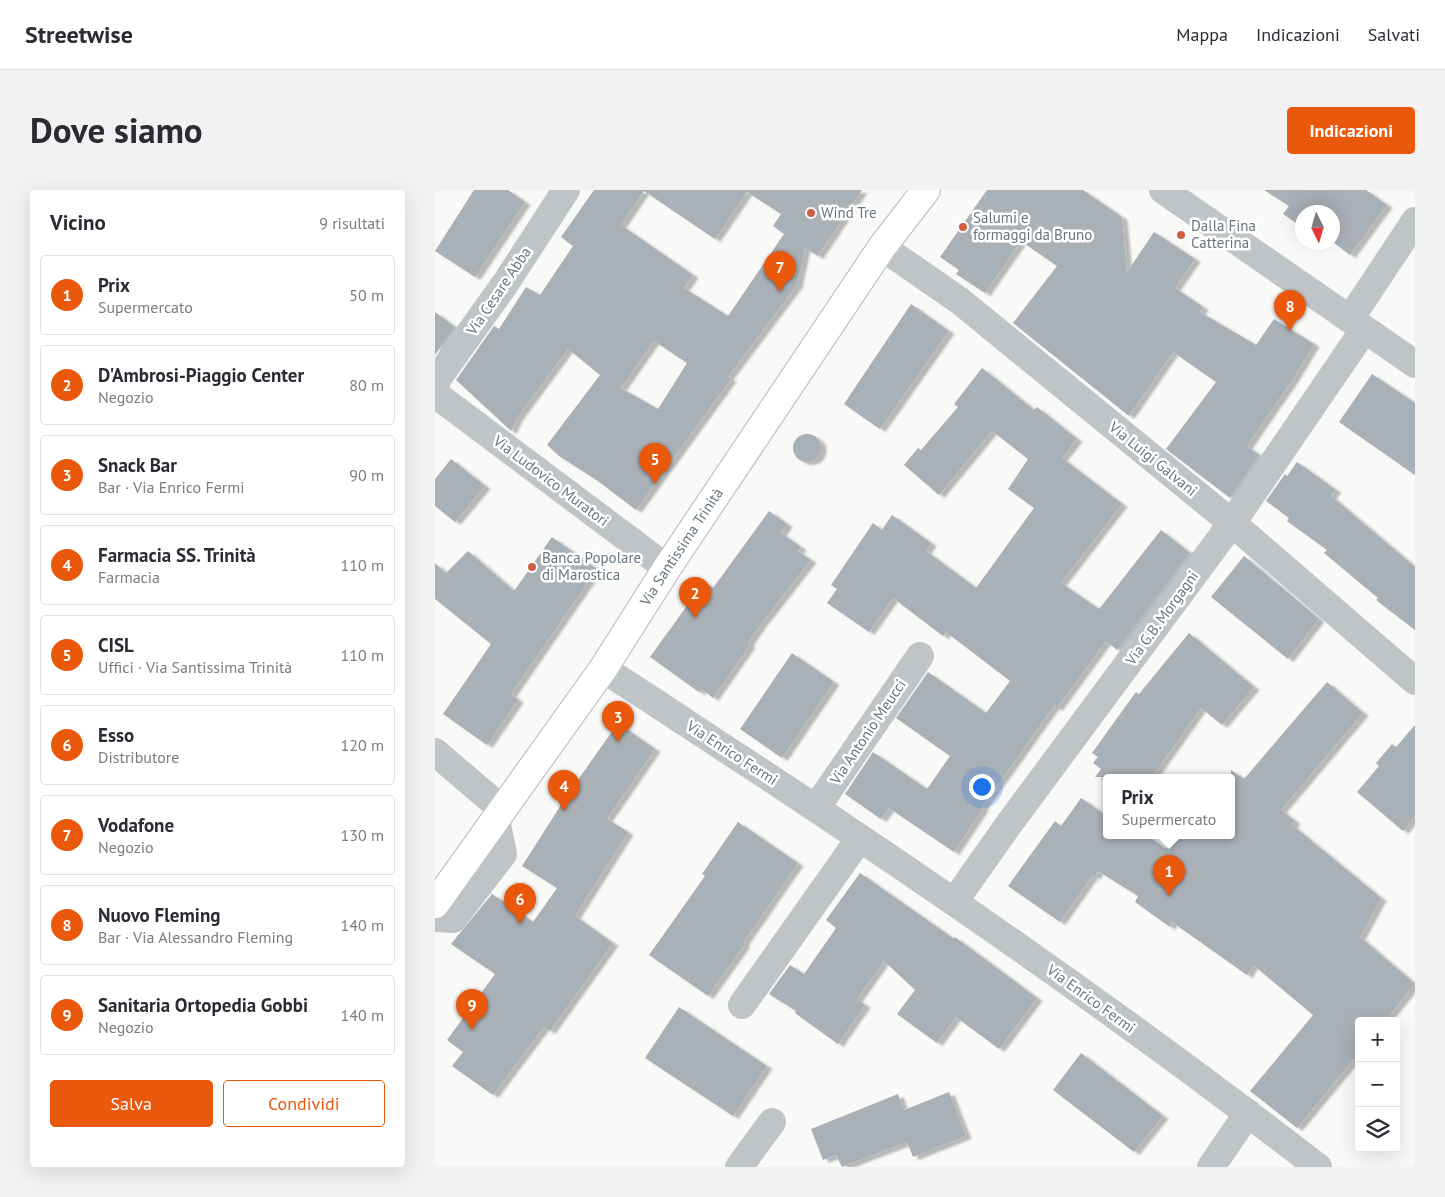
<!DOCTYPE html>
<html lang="it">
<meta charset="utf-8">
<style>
:root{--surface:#fff;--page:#f2f2f3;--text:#2b2b33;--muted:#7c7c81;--line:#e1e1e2;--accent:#ea580c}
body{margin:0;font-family:"PT Sans",sans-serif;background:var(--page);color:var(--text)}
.controls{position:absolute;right:15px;bottom:15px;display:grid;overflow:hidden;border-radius:5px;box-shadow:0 5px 20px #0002}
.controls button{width:45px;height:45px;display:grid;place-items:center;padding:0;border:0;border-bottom:1px solid var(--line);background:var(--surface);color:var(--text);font:25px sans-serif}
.compass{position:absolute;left:860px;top:15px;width:45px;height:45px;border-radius:50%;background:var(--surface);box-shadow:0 5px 20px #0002;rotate:175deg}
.you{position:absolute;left:546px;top:596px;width:18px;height:18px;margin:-12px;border:4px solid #fff;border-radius:50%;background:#1a73e8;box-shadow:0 0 0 8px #1a73e833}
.badge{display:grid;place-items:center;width:32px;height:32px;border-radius:50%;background:var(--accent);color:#fff;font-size:16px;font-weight:700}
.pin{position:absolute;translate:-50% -41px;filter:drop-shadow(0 1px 2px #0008)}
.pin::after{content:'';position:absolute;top:26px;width:18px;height:15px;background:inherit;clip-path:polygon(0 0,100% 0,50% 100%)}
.popup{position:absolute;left:668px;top:584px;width:132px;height:65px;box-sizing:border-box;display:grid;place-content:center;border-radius:5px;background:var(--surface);filter:drop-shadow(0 1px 4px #0005);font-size:16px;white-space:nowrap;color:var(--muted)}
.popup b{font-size:19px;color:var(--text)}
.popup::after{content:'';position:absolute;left:50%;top:100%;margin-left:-10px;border:10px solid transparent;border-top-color:var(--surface)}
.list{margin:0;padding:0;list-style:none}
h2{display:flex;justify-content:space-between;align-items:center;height:65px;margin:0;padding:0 20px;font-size:21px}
h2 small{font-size:16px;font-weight:400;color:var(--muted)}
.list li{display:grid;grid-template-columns:32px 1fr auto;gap:15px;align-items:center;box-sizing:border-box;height:80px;margin:0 10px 10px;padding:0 10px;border:1px solid var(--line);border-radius:5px}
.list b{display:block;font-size:19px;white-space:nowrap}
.list p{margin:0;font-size:16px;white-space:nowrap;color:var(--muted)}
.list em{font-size:16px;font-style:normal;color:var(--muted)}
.actions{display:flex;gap:10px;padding:15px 20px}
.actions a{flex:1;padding:11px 0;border:1px solid var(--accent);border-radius:5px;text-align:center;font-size:18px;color:var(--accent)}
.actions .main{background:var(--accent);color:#fff}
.icon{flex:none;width:28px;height:28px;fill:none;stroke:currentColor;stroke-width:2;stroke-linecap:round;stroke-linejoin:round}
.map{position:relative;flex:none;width:980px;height:977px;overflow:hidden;border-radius:5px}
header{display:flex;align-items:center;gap:30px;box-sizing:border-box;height:70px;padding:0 25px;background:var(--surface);border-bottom:1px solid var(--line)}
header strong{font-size:24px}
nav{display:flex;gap:28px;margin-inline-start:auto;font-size:18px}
.intro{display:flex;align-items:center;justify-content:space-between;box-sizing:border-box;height:120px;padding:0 30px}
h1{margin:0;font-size:35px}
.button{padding:12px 22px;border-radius:5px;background:var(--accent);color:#fff;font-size:18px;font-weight:700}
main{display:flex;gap:30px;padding:0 30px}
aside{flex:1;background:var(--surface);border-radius:5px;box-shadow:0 5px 20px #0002}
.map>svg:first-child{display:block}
.building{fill:#a9b0b6;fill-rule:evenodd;filter:url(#shadow)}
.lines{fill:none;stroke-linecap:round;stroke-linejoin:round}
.major-casing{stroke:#b3b8bb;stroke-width:30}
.minor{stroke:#bfc4c7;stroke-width:28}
.major{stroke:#fff;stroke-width:28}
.poi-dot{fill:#cf5d42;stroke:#fff;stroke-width:2}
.labels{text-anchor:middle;stroke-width:5;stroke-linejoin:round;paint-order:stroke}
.poi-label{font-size:15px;fill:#67767f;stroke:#fff;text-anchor:start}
.street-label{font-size:15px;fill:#67767f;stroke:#fff}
</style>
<header>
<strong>Streetwise</strong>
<nav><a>Mappa</a><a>Indicazioni</a><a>Salvati</a></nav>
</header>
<div class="intro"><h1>Dove siamo</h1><a class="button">Indicazioni</a></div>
<main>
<aside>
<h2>Vicino<small>9 risultati</small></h2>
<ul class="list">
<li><span class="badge">1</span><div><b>Prix</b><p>Supermercato</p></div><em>50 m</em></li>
<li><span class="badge">2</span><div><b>D'Ambrosi-Piaggio Center</b><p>Negozio</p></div><em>80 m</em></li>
<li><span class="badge">3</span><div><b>Snack Bar</b><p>Bar · Via Enrico Fermi</p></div><em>90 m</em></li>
<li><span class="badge">4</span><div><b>Farmacia SS. Trinità</b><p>Farmacia</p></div><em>110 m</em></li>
<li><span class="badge">5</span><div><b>CISL</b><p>Uffici · Via Santissima Trinità</p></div><em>110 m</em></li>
<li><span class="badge">6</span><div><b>Esso</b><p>Distributore</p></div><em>120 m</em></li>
<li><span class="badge">7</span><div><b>Vodafone</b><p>Negozio</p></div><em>130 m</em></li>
<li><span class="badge">8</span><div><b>Nuovo Fleming</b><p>Bar · Via Alessandro Fleming</p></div><em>140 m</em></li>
<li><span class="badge">9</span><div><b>Sanitaria Ortopedia Gobbi</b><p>Negozio</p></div><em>140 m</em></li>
</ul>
<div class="actions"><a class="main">Salva</a><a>Condividi</a></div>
</aside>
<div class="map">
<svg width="980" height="977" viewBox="0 0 980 977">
<defs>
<filter id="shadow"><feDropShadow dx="5.5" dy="3" stdDeviation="1" flood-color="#0004"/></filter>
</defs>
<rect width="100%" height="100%" fill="#f9f9f8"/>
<g class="building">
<polygon points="39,0 73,0 90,12 40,87 0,61"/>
<path d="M159,0H427L383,66L370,58L362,95L293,187L296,189L201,320L163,291L124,266L112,255L165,185L133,159L82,228L76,241L21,190L59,136L64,139L91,97L105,105L138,56L126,47ZM209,1L280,49L312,2L346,24L338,36L349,44L293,126L249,98L258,85L186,35ZM219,151L252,173L223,219L186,198Z"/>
<polygon points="552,0 648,0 687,27 692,82 719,42 760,69 740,98 768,117 765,122 821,155 839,129 879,154 858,189 812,256 824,265 795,308 731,259 781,192 738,162 694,226 578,133 622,76 586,51 550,103 521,84 524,80 505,67"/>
<polygon points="829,0 931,0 952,15 915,65 898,52 898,22 868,22 868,38 848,24 854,16"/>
<polygon points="476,114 514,141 445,239 409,214"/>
<polygon points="0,122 20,137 0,165"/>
<polygon points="547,178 599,220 602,217 642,249 627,268 687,314 626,393 664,419 726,340 755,363 682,460 671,451 622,518 619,516 547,617 548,618 519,662 454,618 446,629 410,604 438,562 492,599 515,566 461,528 493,482 551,523 575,491 511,442 508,446 458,408 434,442 392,413 402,399 396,395 438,333 447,340 457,325 496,353 491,361 541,398 599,318 573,299 593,269 557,241 504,305 469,275 483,258 486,260 523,217 519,214"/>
<polygon points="937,184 980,213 980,285 904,232"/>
<circle cx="372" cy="258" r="14"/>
<polygon points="16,269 50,296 20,332 0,316 0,289"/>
<polygon points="862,272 901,300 896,306 980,377 980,440 941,410 943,408 889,363 892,360 852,331 854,328 831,311 850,284 852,286"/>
<polygon points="334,321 352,334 346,343 366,357 363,361 376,370 326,434 313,453 315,455 278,508 267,499 264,502 215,467 269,392 278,398"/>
<polygon points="117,347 162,379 76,504 83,510 52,555 8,524 56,454 0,409 0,373 11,383 33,361 79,401"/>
<polygon points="809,366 884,429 853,469 776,407"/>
<polygon points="754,443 819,497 787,535 766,518 717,587 660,587 666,579 658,573 663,567 657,563 701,502 704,504"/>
<polygon points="357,463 399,492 347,568 305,539"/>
<polygon points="892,492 928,523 846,620 860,631 857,635 946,708 925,747 980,794 950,831 924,831 924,863 862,938 815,901 878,825 818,775 812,785 737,732 735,737 700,712 703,706 663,681 660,687 658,685 625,732 573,696 620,631 626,636 646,608 672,626 672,645 711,645 731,659 741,645 796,645 796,580 809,589"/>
<polygon points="183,533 220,559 172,629 193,642 140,726 178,753 115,841 109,837 58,905 17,876 28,862 12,850 60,784 16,754 57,704 98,732 122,698 87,676 133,604"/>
<polygon points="980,535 980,626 968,641 922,602 944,576 941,573 957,554 961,557"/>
<polygon points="303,632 363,673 308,753 310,754 273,806 214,765 270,686 267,684"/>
<polygon points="425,683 519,749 520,747 602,808 564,859 521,827 502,853 462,824 480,800 449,771 422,809 430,815 403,854 360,823 361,821 334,804 355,775 369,784 401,738 391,730"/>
<polygon points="244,817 332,876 298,926 210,868"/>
<polygon points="646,863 728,926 699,962 618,900"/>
<polygon points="514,902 531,946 478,967 472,952 407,977 401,965 388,970 376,939 463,904 469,920"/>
</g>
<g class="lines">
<defs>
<g id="major">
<path id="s1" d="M0,714L168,479L232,378L447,57L491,0"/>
</g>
</defs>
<use href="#major" class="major-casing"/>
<g class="minor">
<polyline points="728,0 980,174"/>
<polyline points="447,57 525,111 797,333 980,491"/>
<polyline points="915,129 980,31"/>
<polyline points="0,203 2,189 70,94 131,0"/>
<polyline points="0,204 232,378"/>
<path d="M168,479C221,512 273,548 326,582C516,707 703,838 883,977"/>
<polyline points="0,562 68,620"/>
<polyline points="381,618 485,466"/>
<polyline points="519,712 574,634 797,333 929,140"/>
<polyline points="0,728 18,729 68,664 61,629"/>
<polyline points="307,815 425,648"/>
<polyline points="304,977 337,932"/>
<polyline points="776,977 813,923"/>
</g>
<use href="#major" class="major"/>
</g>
<g class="poi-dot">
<circle cx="376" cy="23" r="5"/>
<circle cx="528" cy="37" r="5"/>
<circle cx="746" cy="45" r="5"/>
<circle cx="97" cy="377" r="5"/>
</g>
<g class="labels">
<g class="poi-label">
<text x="386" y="28">Wind Tre</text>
<text x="538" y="33">Salumi e<tspan x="538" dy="17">formaggi da Bruno</tspan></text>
<text x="756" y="41">Dalla Fina<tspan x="756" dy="17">Catterina</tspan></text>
<text x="107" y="373">Banca Popolare<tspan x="107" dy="17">di Marostica</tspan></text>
</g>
<g class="street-label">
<text transform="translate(64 101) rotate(-56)" y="5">Via Cesare Abba</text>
<text transform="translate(718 269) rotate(39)" y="5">Via Luigi Galvani</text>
<text transform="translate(116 291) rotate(37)" y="5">Via Ludovico Muratori</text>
<text dy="5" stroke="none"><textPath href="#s1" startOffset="434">Via Santissima Trinità</textPath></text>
<text transform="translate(727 428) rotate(-54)" y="5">Via G.B. Morgagni</text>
<text transform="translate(433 542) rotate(-56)" y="5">Via Antonio Meucci</text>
<text transform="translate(297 563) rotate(33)" y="5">Via Enrico Fermi</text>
<text transform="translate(656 809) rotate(36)" y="5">Via Enrico Fermi</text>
</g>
</g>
</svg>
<div class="controls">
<button>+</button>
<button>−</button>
<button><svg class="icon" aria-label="layers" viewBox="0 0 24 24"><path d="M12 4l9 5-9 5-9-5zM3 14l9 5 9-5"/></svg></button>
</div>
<svg class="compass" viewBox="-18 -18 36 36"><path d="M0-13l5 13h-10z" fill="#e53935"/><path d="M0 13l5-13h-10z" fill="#7c7c81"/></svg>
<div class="you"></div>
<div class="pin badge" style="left:734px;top:706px">1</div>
<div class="popup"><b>Prix</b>Supermercato</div>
<div class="pin badge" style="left:260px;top:428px">2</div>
<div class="pin badge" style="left:183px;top:552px">3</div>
<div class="pin badge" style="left:129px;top:621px">4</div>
<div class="pin badge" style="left:220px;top:294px">5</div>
<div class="pin badge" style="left:85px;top:734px">6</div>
<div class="pin badge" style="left:345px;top:102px">7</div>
<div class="pin badge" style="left:855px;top:141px">8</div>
<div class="pin badge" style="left:37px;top:840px">9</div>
</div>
</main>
